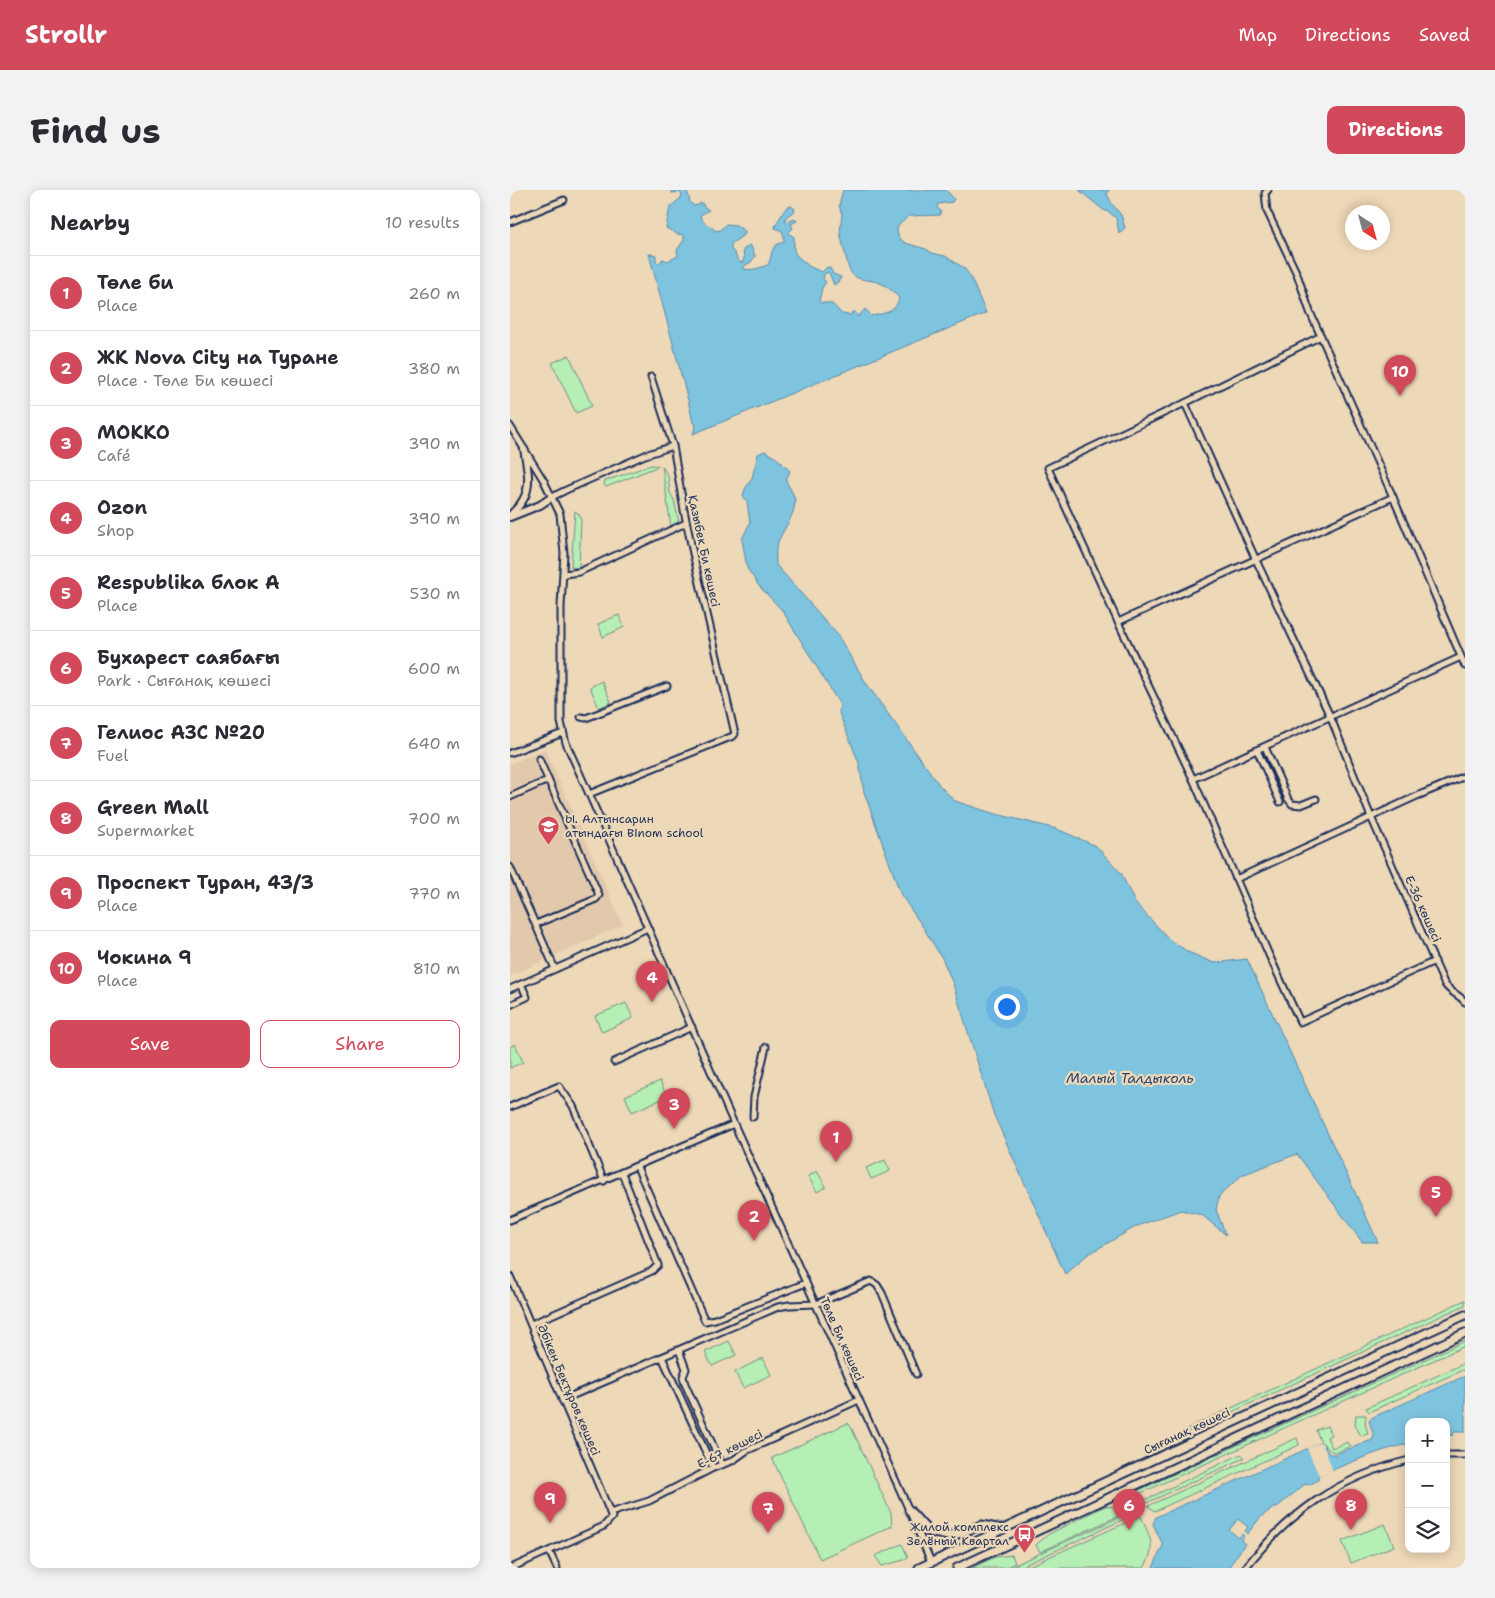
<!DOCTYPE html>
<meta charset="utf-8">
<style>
:root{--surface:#fff;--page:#f2f2f3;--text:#2b2b33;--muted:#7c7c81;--line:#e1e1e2;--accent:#d1495b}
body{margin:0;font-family:"Shantell Sans",sans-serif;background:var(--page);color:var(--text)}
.controls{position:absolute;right:15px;bottom:15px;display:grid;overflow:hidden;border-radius:10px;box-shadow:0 2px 12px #0003}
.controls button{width:45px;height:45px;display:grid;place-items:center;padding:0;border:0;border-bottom:1px solid var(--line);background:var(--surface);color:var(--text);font:25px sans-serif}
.compass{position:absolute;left:835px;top:15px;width:45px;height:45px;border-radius:50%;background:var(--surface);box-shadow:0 2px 12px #0003;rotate:144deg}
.you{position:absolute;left:496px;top:816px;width:18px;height:18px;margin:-12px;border:4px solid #fff;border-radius:50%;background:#1a73e8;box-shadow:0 0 0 8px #1a73e833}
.badge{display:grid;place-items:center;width:32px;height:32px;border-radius:50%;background:var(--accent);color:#fff;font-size:16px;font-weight:700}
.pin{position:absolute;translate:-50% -41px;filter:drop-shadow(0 1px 2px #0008)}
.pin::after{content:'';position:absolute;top:26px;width:18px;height:15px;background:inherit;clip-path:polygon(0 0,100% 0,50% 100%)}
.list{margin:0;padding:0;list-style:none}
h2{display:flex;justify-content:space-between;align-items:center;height:65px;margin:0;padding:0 20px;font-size:21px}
h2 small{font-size:16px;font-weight:400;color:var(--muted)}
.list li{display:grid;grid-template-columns:32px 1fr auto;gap:15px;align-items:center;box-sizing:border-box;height:75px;padding:0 20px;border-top:1px solid var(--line)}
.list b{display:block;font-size:19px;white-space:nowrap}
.list p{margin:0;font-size:16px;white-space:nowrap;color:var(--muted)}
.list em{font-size:16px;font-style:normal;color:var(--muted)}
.actions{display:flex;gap:10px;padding:15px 20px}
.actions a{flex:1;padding:11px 0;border:1px solid var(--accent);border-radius:10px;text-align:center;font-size:18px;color:var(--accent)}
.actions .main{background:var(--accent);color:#fff}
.icon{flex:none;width:28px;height:28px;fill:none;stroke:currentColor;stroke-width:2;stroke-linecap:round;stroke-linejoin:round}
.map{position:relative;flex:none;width:955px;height:1378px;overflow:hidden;border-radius:10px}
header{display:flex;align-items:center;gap:30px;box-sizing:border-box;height:70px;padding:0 25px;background:var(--accent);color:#fff}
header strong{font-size:24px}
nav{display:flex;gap:28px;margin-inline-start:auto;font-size:18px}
.intro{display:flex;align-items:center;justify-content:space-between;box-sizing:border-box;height:120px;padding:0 30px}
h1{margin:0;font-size:35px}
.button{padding:12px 22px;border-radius:10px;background:var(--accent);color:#fff;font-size:18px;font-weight:700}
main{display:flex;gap:30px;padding:0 30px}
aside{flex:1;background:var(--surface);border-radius:10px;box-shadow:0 2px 12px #0003}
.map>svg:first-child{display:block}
.built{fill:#e2c9ac}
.green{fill:#b6efb3;stroke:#688f88}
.water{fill:#7ec4df;stroke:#5688ab}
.pier{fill:#edd8b7}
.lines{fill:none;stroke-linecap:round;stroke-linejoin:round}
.minor-casing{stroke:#1b2f5e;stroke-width:9}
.tertiary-casing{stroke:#1b2f5e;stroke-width:10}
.secondary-casing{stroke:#1b2f5e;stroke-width:11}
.minor{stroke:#edd8b7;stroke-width:5}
.tertiary{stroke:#edd8b7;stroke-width:6}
.secondary{stroke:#edd8b7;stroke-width:7}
.labels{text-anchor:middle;stroke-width:4.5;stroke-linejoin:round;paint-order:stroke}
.street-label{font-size:12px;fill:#1b2f5e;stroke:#edd8b7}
.poi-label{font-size:12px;fill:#1b2f5e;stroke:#edd8b7;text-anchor:start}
.water-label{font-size:14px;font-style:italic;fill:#2a4571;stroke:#edd8b7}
</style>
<header>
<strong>Strollr</strong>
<nav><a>Map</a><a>Directions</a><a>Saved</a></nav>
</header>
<div class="intro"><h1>Find us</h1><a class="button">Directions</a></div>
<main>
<aside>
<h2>Nearby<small>10 results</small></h2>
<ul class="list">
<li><span class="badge">1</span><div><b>Төле би</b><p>Place</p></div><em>260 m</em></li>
<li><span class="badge">2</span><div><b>ЖК Nova City на Туране</b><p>Place · Төле Би көшесі</p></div><em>380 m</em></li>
<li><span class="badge">3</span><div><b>МОККО</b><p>Café</p></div><em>390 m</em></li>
<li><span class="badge">4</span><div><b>Ozon</b><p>Shop</p></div><em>390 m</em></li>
<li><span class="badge">5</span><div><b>Respublika блок А</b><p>Place</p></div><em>530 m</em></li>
<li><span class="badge">6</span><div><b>Бухарест саябағы</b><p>Park · Сығанақ көшесі</p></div><em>600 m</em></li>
<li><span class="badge">7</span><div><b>Гелиос АЗС №20</b><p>Fuel</p></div><em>640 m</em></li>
<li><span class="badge">8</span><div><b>Green Mall</b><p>Supermarket</p></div><em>700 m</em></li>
<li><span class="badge">9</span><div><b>Проспект Туран, 43/3</b><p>Place</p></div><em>770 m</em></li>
<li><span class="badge">10</span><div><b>Чокина 9</b><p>Place</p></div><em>810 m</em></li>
</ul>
<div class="actions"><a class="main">Save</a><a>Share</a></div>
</aside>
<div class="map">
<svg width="955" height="1378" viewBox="0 0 955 1378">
<rect width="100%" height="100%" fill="#edd8b7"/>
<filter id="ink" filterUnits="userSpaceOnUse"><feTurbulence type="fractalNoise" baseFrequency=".02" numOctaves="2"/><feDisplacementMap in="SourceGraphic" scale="10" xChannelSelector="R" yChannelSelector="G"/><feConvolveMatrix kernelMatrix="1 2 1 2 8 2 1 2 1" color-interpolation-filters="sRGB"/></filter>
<g filter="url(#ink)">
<polygon class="built" points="35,559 113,735 0,786 0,574"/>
<g class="green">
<polygon points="59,165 82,216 66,223 42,173"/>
<polygon points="141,275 149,276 96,297 94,294 95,291"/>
<polygon points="152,276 158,286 160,303 164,310 169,333 161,337"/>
<polygon points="65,321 69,324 71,330 69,378 61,377"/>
<polygon points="109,425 114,437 93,447 88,434"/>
<polygon points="92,491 101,512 89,518 80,497"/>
<polygon points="116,813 123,828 92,842 85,826"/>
<polygon points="5,854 13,872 0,878 0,857"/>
<polygon points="150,891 157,907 122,922 115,906"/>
<polygon points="375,970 380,981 361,989 356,978"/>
<polygon points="307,981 316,997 307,1002 298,986"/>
<polygon points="955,1110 955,1115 674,1244 678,1238"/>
<polygon points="219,1151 226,1165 202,1176 195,1162"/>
<polygon points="955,1151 955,1156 620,1308 614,1307"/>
<polygon points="253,1168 261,1185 233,1198 225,1182"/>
<polygon points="955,1173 955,1179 859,1222 856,1218"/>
<polygon points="846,1225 856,1225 855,1233 858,1244 851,1246 845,1235"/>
<polygon points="338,1233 341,1237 381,1323 382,1336 310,1369 262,1268"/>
<path d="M817,1236L821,1245L817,1247L822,1258L838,1252L841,1256C825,1262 824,1267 812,1252L811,1253L806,1240Z"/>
<polygon points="787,1248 789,1255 645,1321 638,1316"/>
<polygon points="731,1264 734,1268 530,1362 526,1355 539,1344 595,1316 618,1318"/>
<polygon points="630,1318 632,1321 508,1378 498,1378"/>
<path d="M631,1326C640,1349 647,1355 634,1378H514Z"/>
<polygon points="875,1334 884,1356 841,1373 832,1351"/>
<polygon points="392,1354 398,1367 394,1370 372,1376 365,1366"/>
<polygon points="502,1365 505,1373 494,1378 462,1378 485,1367"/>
</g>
<g class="water">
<path d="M161,0H177L180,12L184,16L188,15L191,13L193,14V16L199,20L190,25C192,34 200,35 206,41L210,40L216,34L226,35L235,41V44L221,54V59L225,64L228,71L232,73L234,69L233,60L239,55L241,56L245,66L241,72L234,76V79C243,81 251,77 258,75C263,64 260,55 274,52V46L272,41L265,38L266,34L276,18L281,16L284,18L285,21L277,26L275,29L276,32L285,29L287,31L281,34L283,38L278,43L284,47V61L287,66L300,77L312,82L317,77L320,78L323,84L331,87L329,91L324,95L319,83L317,82L314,85L313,89L316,92L312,98L309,111L312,113C325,112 324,117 332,124L341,125L342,122H345L348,127L355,119L362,126C374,123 386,123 389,108C383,102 378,96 370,93C358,88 346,93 339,79L330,43L332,24C327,15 331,10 333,0H436L444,9L442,12L428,14L427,18L431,21L430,25L399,26L388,36L387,41L389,48L395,53L416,59L422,63L435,66L454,78L460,86L476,123L183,244L186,234L183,233L179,214L139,64L146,65V71L148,73L152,71V69L158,71L168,66L167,60L174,50V45L167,44L156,38L160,17L171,8L172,5L169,2L162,3Z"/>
<polygon points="569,0 599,0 597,4 602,14 611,25 615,38 609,43 606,28 600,23 592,19"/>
<path d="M255,261L269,270L280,281L276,290C278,297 285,304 285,312C284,328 272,340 267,355C265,361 266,369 266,375L327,444L356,493L430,596L445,611L482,623L547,639L586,656L611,683L625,713L660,750L678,762L704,773L737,769L868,1052H852L787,964L732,985L709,1006L706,1020L716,1045L692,1025L671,1020L627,1036L577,1065L555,1084L484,925L443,794L433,770L413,737L391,705L354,602L349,573L329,523L330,515L272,420L249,396L237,378L232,349L240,333L237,311L233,306L235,299L242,288L248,264Z"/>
<path d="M955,1186V1242H944L943,1245L936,1246V1232H899V1254C867,1260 838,1274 808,1286V1290L799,1295L795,1294L766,1318H763L751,1327L737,1344L735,1341L738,1337L728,1329L719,1340L729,1348L732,1344L734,1346L731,1351L735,1354L718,1378H643L653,1355L643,1334L646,1327L812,1252L819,1264H826L862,1250L864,1246L859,1231L863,1227Z"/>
</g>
<polygon class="pier" points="812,1252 823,1281 809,1286 797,1258"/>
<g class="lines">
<defs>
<g id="minor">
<polyline points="758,0 755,3 757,21 787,84 800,122 883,307 955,476"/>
<polyline points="0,32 54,10"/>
<path d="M811,146L675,213L746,370L820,526L861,627L934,793C941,804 948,803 955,812"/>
<polyline points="0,236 34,291 50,324 54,363 51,417 51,532 56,553 79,604 224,934 399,1320 421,1372"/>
<polyline points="42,307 56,300 135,265 163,256"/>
<polyline points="883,307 608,432 683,589 951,467"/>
<polyline points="54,384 69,382 176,333"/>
<polyline points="608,432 538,278 675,213"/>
<polyline points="71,527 76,528 157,496"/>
<polyline points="755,557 778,609 782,614 791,615 806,609"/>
<polyline points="747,560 770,612"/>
<polyline points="0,563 53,543"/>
<polyline points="683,589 759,765 790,832 925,771"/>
<polyline points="79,604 223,546 225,544 182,359 174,320 163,256 141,187"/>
<polyline points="0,607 38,590"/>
<polyline points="0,677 45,779"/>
<polyline points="726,689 907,606 955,586"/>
<polyline points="26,734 86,709 89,705 29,569"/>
<polyline points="0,799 138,738"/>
<polyline points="0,815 17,807 11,794"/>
<polyline points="104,872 182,837"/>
<polyline points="0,917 49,896 63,916 94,991"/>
<polyline points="243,927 244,907 256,857"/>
<polyline points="127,977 195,1131 205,1129 296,1093"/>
<polyline points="0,1030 224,934"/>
<polyline points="0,1086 102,1327 94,1336 1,1378"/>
<polyline points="21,1134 142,1081 148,1075 112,983"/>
<polyline points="169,1160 176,1179 173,1187 175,1194 212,1275"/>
<polyline points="152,1167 203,1278"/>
<polyline points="52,1210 268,1117 279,1115 306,1114 361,1091 367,1095 372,1103 406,1184"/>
<polyline points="936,1265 955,1265"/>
<polyline points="100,1323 139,1311 203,1278 222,1271 236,1261 349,1210"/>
<polyline points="39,1361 47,1378"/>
<path d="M735,1378C779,1323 829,1287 899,1270"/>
</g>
<g id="tertiary">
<path d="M0,326C4,321 10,316 13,310C22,295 17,276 14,259"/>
<polyline points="0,327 30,315 42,307"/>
</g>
<g id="secondary">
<polyline points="399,1320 419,1342 438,1346 448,1344 472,1335 492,1339"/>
<polyline points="409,1378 955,1125"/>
<polyline points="447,1378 955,1143"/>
</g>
</defs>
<use href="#minor" class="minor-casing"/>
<use href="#tertiary" class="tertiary-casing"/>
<use href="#secondary" class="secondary-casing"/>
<use href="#minor" class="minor"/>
<use href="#tertiary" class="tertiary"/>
<use href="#secondary" class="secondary"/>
</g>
</g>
<defs>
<symbol id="school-pin" viewBox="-11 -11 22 30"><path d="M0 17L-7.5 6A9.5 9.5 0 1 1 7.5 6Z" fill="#d1495b" stroke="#edd8b7"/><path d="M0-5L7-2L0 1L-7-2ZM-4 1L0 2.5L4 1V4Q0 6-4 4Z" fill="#fff"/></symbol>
<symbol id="bus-pin" viewBox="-11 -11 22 30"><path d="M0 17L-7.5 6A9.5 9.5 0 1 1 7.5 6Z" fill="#d1495b" stroke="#edd8b7"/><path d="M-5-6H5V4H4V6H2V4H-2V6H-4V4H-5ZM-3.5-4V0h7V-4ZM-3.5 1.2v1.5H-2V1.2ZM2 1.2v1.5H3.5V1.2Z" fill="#fff"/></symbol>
</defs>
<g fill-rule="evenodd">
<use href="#school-pin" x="26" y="624" width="25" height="34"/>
<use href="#bus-pin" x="502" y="1332" width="25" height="34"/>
</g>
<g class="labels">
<g class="street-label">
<text transform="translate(194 361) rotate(78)" y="4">Қазыбек Би көшесі</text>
<text transform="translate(913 719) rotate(66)" y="4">Е-36 көшесі</text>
<text transform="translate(332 1149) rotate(66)" y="4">Төле Би көшесі</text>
<text transform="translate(59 1200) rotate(67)" y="4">Әбікен Бектұров көшесі</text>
<text transform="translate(677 1241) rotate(-25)" y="4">Сығанақ көшесі</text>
<text transform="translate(220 1259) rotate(-27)" y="4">Е-67 көшесі</text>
</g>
<g class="poi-label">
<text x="55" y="633">Ы. Алтынсарин<tspan x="55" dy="14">атындағы Binom school</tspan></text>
<text x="499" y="1341" text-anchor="end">Жилой комплекс<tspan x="499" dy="14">Зелёный Квартал</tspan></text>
</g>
<g class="water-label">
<text x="620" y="893">Малый Талдыколь</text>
</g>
</g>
</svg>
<div class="controls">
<button>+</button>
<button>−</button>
<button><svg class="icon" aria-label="layers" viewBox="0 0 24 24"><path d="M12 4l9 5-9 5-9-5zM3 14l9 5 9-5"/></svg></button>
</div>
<svg class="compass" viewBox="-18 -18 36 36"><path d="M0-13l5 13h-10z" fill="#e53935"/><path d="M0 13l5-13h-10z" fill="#7c7c81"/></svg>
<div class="you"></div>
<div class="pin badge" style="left:326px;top:972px">1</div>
<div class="pin badge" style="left:244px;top:1051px">2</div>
<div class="pin badge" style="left:164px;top:939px">3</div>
<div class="pin badge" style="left:142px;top:812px">4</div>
<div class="pin badge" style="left:926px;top:1027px">5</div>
<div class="pin badge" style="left:619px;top:1340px">6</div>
<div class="pin badge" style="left:258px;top:1343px">7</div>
<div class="pin badge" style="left:841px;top:1340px">8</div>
<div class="pin badge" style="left:40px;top:1333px">9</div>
<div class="pin badge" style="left:890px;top:206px">10</div>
</div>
</main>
